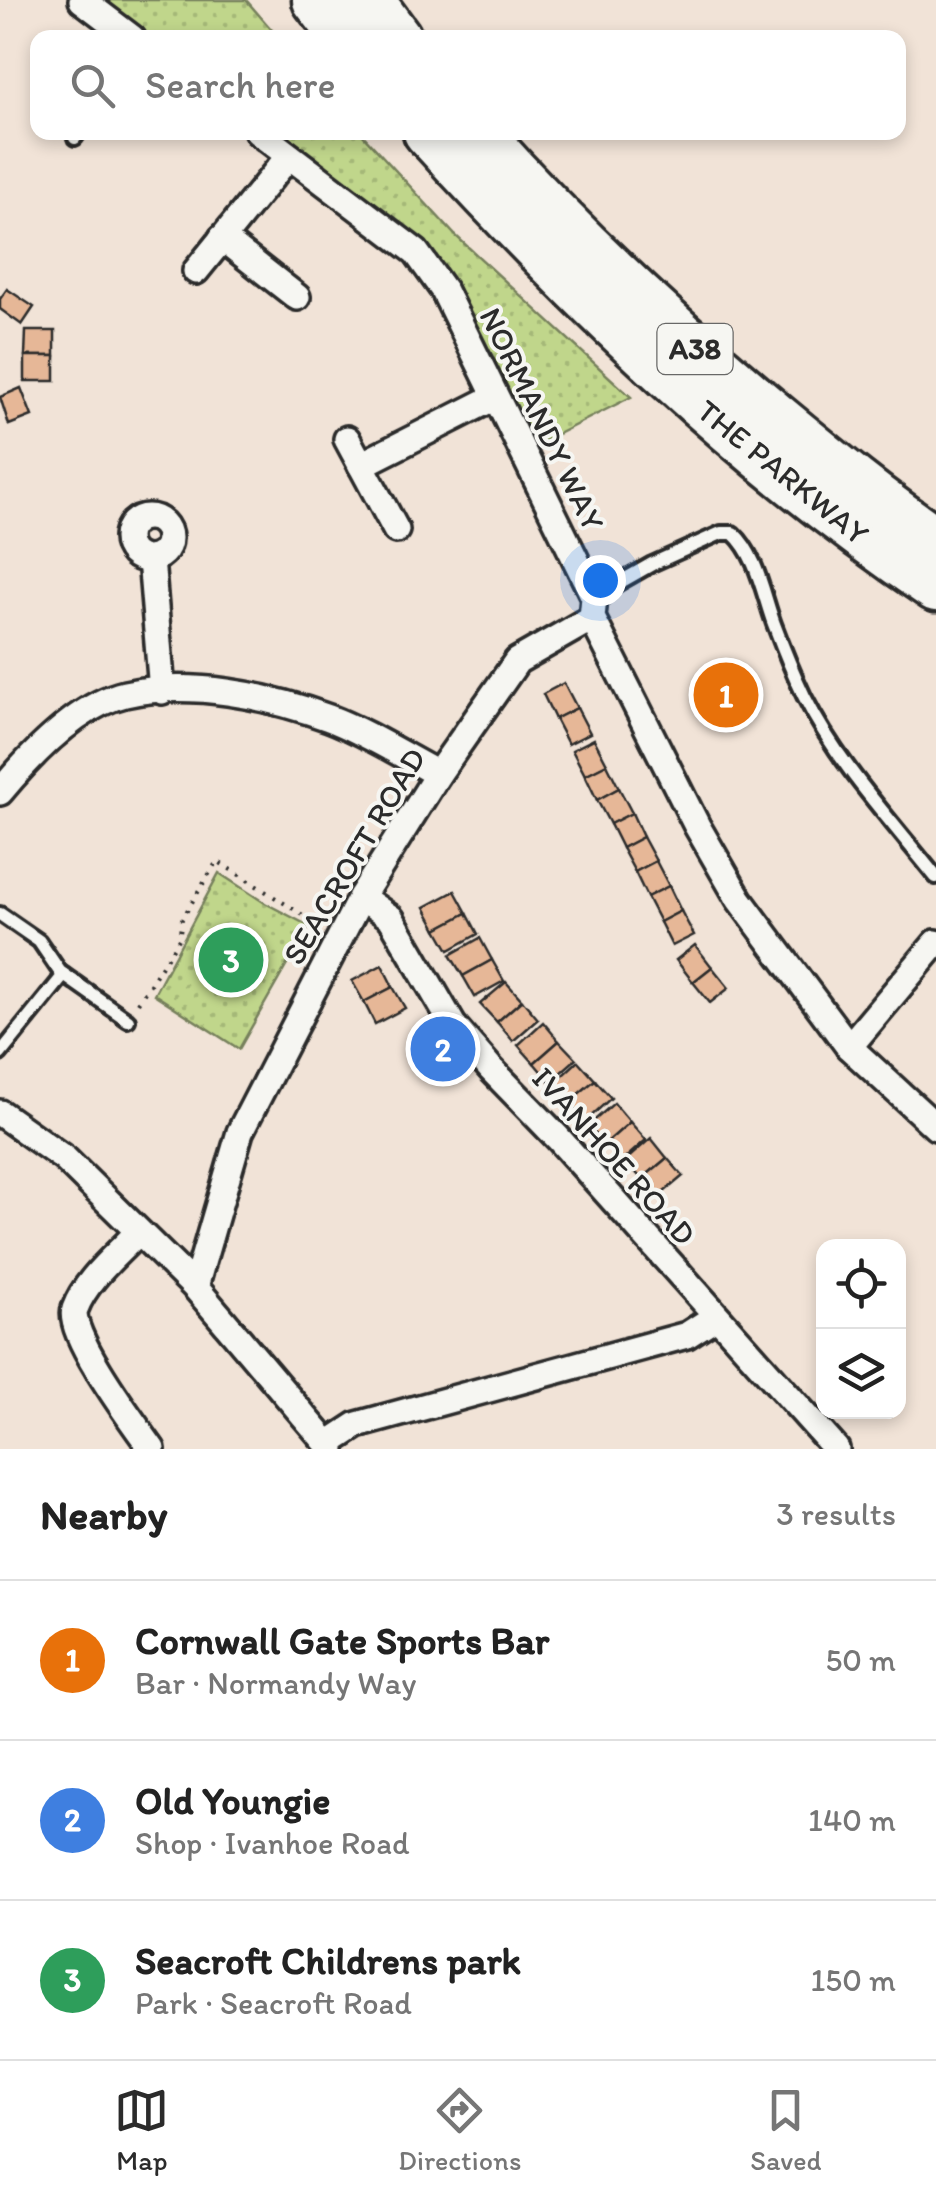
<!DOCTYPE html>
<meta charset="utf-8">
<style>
:root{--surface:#fff;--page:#f2f2f2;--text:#222;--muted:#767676;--line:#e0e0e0;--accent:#2b2b2b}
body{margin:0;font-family:Itim,sans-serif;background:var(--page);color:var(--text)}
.controls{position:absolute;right:30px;bottom:30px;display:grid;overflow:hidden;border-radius:20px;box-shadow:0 5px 15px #0003}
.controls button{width:90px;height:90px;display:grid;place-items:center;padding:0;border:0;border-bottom:2px solid var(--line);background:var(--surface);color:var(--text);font:50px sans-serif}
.you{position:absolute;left:600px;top:580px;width:35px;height:35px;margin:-25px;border:8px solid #fff;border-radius:50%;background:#1a73e8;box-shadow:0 0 0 15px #1a73e833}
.badge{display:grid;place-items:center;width:65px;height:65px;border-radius:50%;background:var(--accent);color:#fff;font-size:32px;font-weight:700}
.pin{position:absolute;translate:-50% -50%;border:5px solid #fff;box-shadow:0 2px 10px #0006}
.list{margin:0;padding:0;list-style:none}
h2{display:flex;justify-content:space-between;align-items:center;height:130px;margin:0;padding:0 40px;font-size:42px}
h2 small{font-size:32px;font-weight:400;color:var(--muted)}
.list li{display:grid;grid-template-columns:65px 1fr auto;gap:30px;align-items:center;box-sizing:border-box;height:160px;padding:0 40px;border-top:2px solid var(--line)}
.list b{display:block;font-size:38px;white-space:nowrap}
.list p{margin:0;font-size:32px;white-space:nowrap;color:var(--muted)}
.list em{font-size:32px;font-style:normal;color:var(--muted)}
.icon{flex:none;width:55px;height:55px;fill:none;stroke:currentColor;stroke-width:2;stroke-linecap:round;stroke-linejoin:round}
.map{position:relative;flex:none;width:936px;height:1449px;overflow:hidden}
.search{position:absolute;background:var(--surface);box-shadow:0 5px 15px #0003;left:30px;right:30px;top:30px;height:110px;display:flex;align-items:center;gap:25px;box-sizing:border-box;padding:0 35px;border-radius:20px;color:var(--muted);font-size:38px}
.sheet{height:610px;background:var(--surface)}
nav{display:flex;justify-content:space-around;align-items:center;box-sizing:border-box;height:140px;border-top:2px solid var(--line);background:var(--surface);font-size:28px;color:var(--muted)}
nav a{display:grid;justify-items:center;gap:5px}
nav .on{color:var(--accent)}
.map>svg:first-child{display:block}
.park{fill:url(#park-dots);stroke:#76805b;stroke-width:2.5}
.building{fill:#e6b797;stroke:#2b2b2b;stroke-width:2.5}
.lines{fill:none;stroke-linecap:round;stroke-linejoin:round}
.lane-casing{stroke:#2b2b2b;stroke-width:20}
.street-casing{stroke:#2b2b2b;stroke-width:32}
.highway-casing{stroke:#2b2b2b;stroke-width:55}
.path{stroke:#2b2b2b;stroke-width:4;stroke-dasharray:2.5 8;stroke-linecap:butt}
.lane{stroke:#f6f6f2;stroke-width:12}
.street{stroke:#f6f6f2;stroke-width:25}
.highway{stroke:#f6f6f2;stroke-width:48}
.labels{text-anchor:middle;stroke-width:8;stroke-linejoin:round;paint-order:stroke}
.shield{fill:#f6f6f2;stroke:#686867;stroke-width:2.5}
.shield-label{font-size:30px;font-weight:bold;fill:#2b2b2b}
.street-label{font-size:32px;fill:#2b2b2b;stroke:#f6f6f2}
</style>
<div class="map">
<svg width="936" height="1449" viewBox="0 0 936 1449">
<defs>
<pattern id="park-dots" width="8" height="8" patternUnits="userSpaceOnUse" patternTransform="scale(2.5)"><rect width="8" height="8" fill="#c0d68b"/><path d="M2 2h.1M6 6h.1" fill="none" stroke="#a5b878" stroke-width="1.8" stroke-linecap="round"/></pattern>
</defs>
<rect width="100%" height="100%" fill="#f1e3d7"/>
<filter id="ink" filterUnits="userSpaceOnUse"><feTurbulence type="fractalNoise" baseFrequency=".01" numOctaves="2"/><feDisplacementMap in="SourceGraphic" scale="20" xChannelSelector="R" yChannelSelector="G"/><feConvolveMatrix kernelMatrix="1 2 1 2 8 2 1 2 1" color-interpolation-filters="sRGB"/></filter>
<g filter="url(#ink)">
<g class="park">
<polygon points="82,0 246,0 278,37 132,37"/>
<polygon points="258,133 361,133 455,235 631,397 522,452 444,291"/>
<polygon points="219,873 265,903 309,926 239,1049 154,994"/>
</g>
<g class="building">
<polygon points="7,289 34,307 22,325 0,309 0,299"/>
<polygon points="26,331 55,331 55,356 25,356"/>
<rect x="25" y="356" width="30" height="25"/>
<polygon points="21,388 32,416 9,425 0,397"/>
<polygon points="564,683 577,708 555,719 543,694"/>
<polygon points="577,708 590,733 568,744 555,719"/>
<polygon points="594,739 607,764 585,775 572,750"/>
<polygon points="607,764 619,788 597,800 585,775"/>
<polygon points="619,788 632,813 610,824 597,800"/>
<polygon points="632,813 643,837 622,848 610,824"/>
<polygon points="643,837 656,861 635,872 622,848"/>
<polygon points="656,861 669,886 647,897 635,872"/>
<polygon points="669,886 681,911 660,922 647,897"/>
<polygon points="455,891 467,913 437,929 425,907"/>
<polygon points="681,911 694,935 672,946 660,922"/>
<polygon points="467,913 478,934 449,950 437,929"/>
<polygon points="480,938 492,960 463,976 450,955"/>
<polygon points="695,945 712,967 693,982 676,960"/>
<polygon points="492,960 504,981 475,997 463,976"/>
<polygon points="382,965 393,987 364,1002 352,981"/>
<polygon points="712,967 729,988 710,1003 693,982"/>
<polygon points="506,982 522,1000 497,1022 480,1004"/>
<polygon points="393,987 405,1008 375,1024 364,1002"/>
<polygon points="522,1000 538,1019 513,1041 497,1022"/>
<polygon points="543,1022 559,1041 534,1063 518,1045"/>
<polygon points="559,1041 576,1059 550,1082 534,1063"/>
<polygon points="578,1061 595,1080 569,1102 553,1084"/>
<polygon points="595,1080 611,1098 586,1121 569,1102"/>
<polygon points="614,1103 630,1122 605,1144 588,1126"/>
<polygon points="630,1122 646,1140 621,1162 605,1144"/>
<polygon points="651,1138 667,1158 642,1179 625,1161"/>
<polygon points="667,1158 683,1176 657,1198 642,1179"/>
</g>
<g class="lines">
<defs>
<g id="lane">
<polyline points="75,138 79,132"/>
<path d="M594,597L652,564L721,533H733C757,555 763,594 774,624C783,648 793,673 804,696C838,764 889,818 936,877"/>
<polyline points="0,914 39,941 60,972 128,1020"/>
<polyline points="0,1054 64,975"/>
</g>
<g id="street">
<polyline points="82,0 132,38"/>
<polyline points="258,132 416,252 444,291 594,597 592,618 697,826 739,899 849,1047 936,1127"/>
<polyline points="222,238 297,297"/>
<polyline points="196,271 289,156"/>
<polyline points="347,439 396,530"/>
<polyline points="361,465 495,397"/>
<circle cx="148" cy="538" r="21"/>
<polyline points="151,559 162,691"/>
<path d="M0,792C30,756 78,705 125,694C191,680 266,695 329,718C366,732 402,755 438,774"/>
<polyline points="361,897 391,918 453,1025 491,1069 558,1138 836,1449"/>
<polyline points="849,1047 936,943"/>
<polyline points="0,1113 65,1159 195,1287 332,1449"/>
<path d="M138,1232C117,1255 86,1279 75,1309C66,1333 135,1425 152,1449"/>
<polyline points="195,1287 240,1132 361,897 438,774 517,661 592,618"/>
<polyline points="328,1444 357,1425 687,1335 715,1317"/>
</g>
<g id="highway">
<polyline points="317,0 346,38"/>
<polyline points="369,0 397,38"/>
<path d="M428,132C583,301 745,459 936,587"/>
<path d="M477,132C568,234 669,328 774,416C826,459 879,503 936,541"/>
</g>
</defs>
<use href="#lane" class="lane-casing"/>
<use href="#street" class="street-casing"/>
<use href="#highway" class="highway-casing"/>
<polyline class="path" points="138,1003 179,939 182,919 217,861 319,925"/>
<use href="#lane" class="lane"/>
<use href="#street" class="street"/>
<use href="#highway" class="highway"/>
</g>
</g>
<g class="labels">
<rect class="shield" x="657.5" y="324" width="75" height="50" rx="8"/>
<g class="shield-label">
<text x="695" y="359">A38</text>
</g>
<g class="street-label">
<text transform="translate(542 419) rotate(64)" y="11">NORMANDY WAY</text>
<text transform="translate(783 472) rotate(39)" y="11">THE PARKWAY</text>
<text transform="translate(354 856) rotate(-59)" y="11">SEACROFT ROAD</text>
<text transform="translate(614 1156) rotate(48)" y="11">IVANHOE ROAD</text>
</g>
</g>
</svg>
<div class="controls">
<button><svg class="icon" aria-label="locate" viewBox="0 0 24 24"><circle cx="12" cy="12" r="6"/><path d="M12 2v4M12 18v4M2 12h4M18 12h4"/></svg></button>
<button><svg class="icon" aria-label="layers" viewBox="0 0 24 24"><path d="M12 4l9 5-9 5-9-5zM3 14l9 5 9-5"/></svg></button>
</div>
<div class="you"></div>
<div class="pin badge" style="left:726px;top:695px;background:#e8710a">1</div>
<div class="pin badge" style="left:443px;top:1049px;background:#3f7fe0">2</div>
<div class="pin badge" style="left:231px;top:960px;background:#2e9e5b">3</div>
<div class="search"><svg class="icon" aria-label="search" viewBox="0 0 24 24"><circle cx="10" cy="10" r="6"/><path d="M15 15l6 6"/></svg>Search here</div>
</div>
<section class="sheet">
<h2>Nearby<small>3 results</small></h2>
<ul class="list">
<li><span class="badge" style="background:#e8710a">1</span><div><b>Cornwall Gate Sports Bar</b><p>Bar · Normandy Way</p></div><em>50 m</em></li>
<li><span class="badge" style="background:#3f7fe0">2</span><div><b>Old Youngie</b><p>Shop · Ivanhoe Road</p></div><em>140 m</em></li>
<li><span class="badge" style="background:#2e9e5b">3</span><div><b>Seacroft Childrens park</b><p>Park · Seacroft Road</p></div><em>150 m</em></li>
</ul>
</section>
<nav>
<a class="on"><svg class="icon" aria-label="map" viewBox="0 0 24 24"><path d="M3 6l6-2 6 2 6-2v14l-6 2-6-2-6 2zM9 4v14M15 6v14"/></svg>Map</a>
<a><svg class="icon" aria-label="directions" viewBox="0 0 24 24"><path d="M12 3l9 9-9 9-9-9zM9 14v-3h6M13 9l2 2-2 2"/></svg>Directions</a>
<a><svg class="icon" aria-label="saved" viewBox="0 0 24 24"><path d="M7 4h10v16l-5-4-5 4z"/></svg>Saved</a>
</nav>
